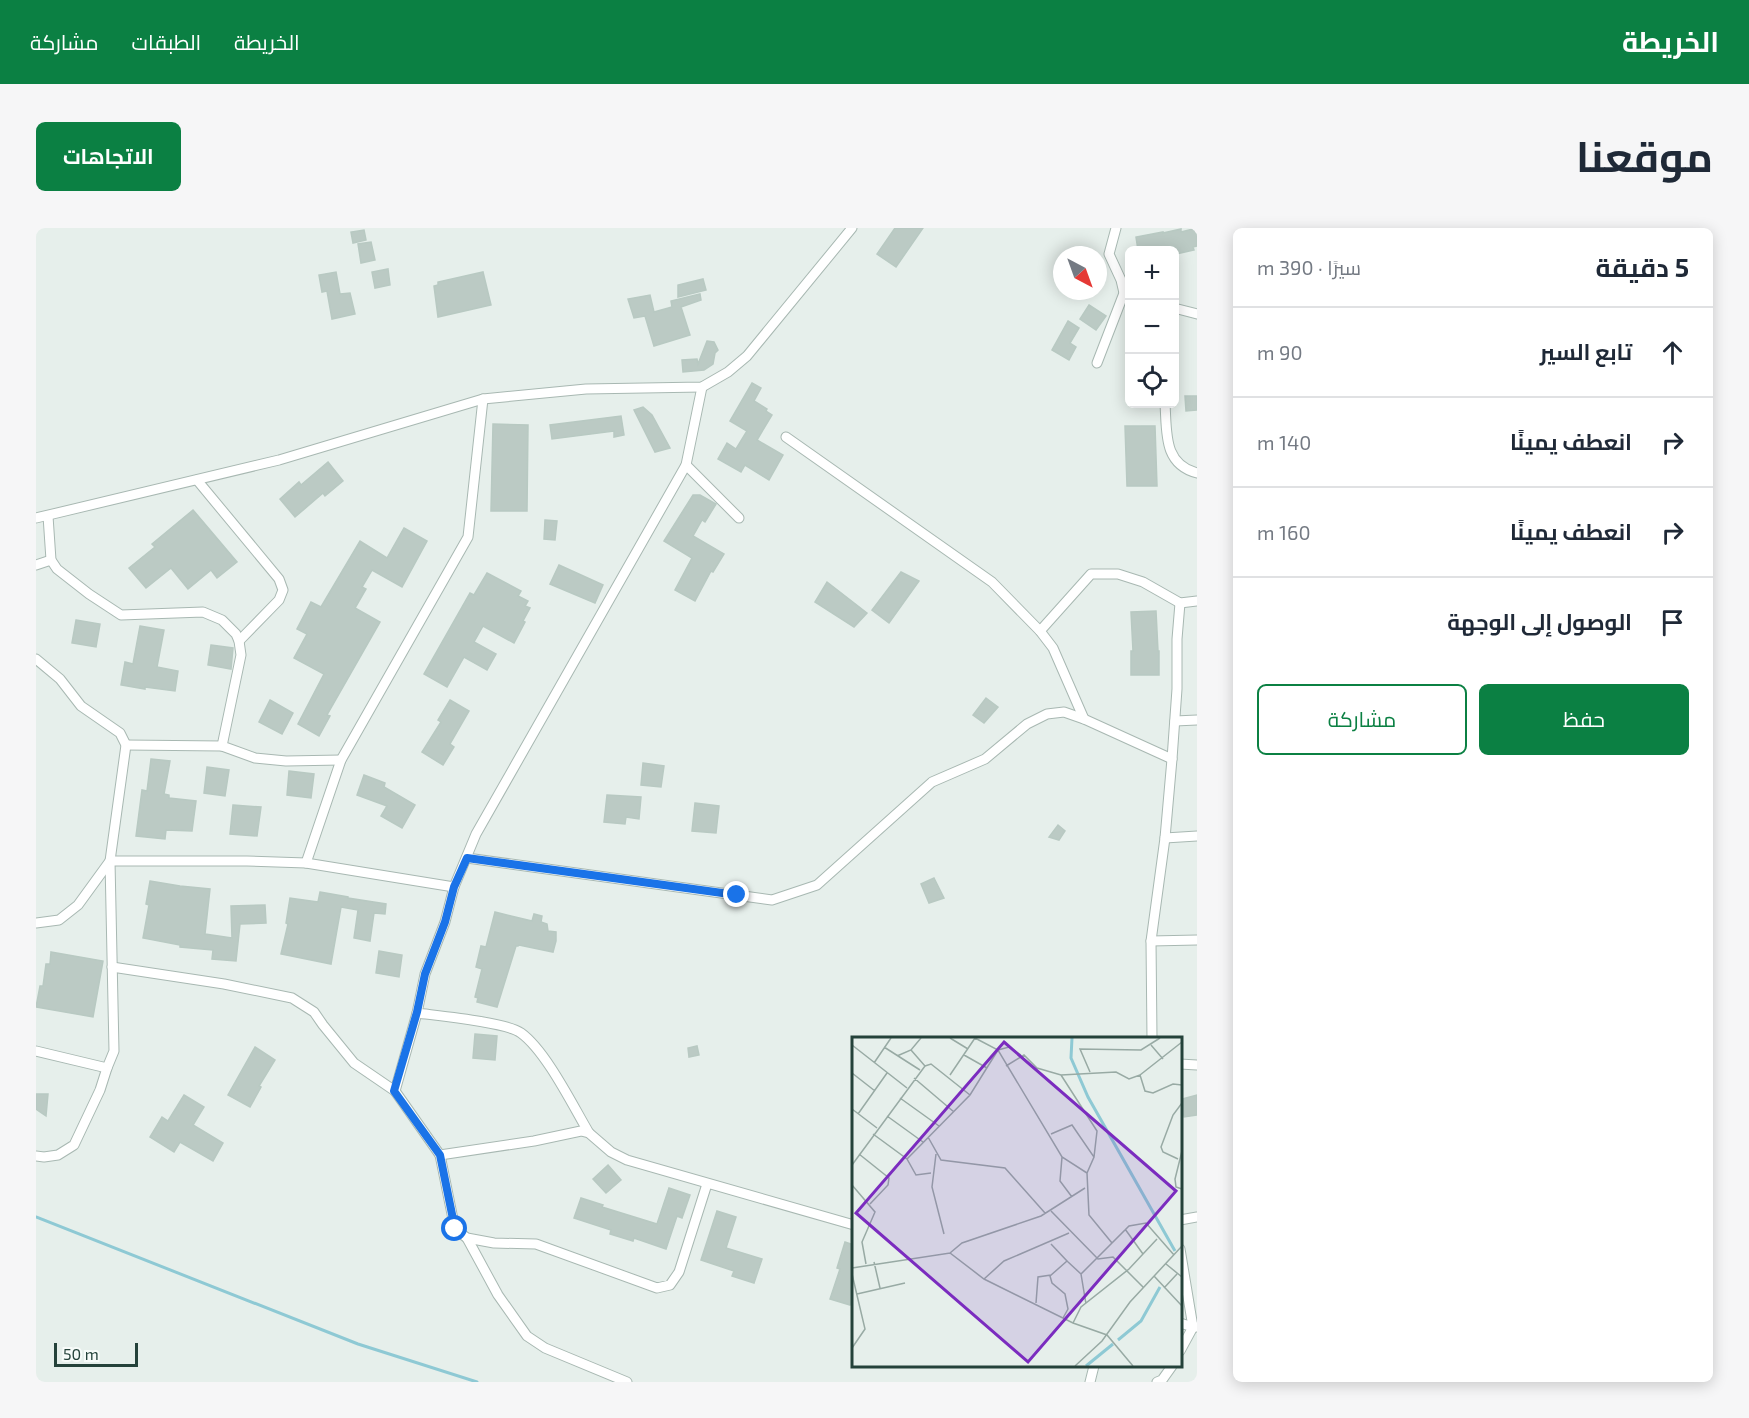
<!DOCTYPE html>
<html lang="ar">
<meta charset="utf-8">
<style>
:root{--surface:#fff;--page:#f6f6f7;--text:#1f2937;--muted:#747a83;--line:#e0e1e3;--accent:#0b8043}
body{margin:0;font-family:"Exo 2",Cairo,sans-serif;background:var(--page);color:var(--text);direction:rtl}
.controls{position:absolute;right:18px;top:18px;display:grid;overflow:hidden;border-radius:9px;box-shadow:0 3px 15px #0003}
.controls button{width:54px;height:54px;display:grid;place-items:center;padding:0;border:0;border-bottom:2px solid var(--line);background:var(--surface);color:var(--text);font:30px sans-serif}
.compass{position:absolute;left:1017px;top:18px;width:54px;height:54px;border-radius:50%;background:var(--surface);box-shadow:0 3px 15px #0003;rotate:139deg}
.scale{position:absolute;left:18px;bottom:15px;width:84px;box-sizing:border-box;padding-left:6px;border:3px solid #24423a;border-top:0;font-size:16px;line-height:21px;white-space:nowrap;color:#24423a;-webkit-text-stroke:4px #f7fbf9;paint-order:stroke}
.stop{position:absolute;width:18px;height:18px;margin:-14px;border:4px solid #1a73e8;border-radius:50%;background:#fff}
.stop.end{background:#1a73e8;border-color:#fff;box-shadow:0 2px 6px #0008}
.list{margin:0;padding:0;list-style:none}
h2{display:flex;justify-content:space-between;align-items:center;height:78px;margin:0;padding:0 24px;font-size:26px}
h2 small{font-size:20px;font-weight:400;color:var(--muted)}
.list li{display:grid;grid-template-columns:39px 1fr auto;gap:18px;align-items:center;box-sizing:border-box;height:90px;padding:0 24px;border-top:2px solid var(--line)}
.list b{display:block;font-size:22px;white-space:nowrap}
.list em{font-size:20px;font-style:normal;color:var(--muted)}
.actions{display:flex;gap:12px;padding:18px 24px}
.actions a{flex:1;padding:14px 0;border:2px solid var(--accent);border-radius:9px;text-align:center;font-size:21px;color:var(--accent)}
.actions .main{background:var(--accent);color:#fff}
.icon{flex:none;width:33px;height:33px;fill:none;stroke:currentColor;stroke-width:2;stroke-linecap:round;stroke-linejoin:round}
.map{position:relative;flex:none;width:1161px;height:1154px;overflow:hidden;direction:ltr;border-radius:9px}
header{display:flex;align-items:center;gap:36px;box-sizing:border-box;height:84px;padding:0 30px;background:var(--accent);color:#fff}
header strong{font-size:28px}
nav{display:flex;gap:33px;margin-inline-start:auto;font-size:21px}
.intro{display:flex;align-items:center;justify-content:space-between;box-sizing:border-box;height:144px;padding:0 36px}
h1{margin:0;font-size:42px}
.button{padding:15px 27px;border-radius:9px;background:var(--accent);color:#fff;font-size:21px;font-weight:700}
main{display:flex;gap:36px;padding:0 36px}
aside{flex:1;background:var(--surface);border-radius:9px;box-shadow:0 3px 15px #0003}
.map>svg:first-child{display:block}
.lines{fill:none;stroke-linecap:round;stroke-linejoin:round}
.stream{stroke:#8ec9d4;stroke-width:3}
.building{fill:#bbcac4;stroke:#b8c9c2;stroke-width:1.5}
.minor-casing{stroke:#a8b8b2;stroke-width:11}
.minor{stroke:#fff;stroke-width:9}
.route{stroke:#1a73e8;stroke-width:8}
.inset-river{fill:none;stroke:#8ec9d4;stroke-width:3}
.inset-road{fill:none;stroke:#98aaa4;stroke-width:1.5}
.view{fill:#7b2cbf;fill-opacity:0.15;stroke:#7b2cbf;stroke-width:3}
.inset-edge{fill:none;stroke:#24423a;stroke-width:3}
</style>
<header>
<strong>الخريطة</strong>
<nav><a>الخريطة</a><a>الطبقات</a><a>مشاركة</a></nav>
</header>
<div class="intro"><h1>موقعنا</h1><a class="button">الاتجاهات</a></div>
<main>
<aside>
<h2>5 دقيقة<small>سيرًا · 390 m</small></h2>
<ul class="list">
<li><svg class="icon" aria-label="ahead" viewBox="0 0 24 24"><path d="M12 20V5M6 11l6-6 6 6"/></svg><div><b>تابع السير</b></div><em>90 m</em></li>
<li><svg class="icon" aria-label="right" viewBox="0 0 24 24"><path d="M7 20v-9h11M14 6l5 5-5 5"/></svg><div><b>انعطف يمينًا</b></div><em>140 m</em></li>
<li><svg class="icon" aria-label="right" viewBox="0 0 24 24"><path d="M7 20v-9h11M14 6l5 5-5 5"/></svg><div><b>انعطف يمينًا</b></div><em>160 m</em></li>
<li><svg class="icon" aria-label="arrive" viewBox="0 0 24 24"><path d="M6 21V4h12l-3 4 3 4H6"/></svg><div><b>الوصول إلى الوجهة</b></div></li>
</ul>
<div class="actions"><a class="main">حفظ</a><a>مشاركة</a></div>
</aside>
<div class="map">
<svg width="1161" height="1154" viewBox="0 0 1161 1154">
<rect width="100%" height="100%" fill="#e6efeb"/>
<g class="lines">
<polyline class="stream" points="0,989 322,1116 441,1154"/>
</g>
<g class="building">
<polygon points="859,0 887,0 860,39 841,26"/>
<polygon points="1161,0 1161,18 1157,19 1158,22 1140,26 1140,22 1102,22 1100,9 1127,4 1127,5 1145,1 1145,4"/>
<polygon points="328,2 330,12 317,15 315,4"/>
<polygon points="335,14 339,32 325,35 322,16"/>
<polygon points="352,41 354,57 339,60 336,44"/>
<polygon points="300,44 304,66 314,65 319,86 296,91 291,63 286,64 283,47"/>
<polygon points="447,44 455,77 402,89 398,58 402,57 402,54"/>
<polygon points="667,51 670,62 642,69 642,57"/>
<polygon points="664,66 665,72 645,79 654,107 618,118 609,88 598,90 592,71 614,67 618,84 636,79 635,73"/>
<polygon points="1053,77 1070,88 1060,102 1044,91"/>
<polygon points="1032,93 1043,100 1034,115 1040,119 1033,132 1016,122"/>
<polygon points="671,113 678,114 682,122 679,125 677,136 668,142 647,144 646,132 661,131 662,136"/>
<polygon points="716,155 725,160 718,173 731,181 730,183 736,187 721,212 747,227 733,252 709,237 705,244 682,231 691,215 700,221 711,203 694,193"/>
<polygon points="1149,168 1161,168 1161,182 1150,183"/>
<polygon points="607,179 616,187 634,220 619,224 598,182"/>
<polygon points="585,188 588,207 578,209 578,203 516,211 514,197"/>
<polygon points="457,196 492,197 491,283 455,283"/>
<polygon points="1089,198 1119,198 1121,258 1091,258"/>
<polygon points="292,234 307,253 289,268 287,265 259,289 244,271 263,254 265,257"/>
<polygon points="657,267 664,267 680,276 669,294 666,292 657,308 688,326 677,344 675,343 659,373 639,362 656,330 628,313"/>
<polygon points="157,282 201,334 181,350 175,342 152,361 135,340 110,360 93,340 119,319 116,316"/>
<polygon points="509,292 521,293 519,312 508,311"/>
<polygon points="368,300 391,313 366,359 336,342 326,359 330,361 319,380 344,394 291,487 294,488 283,508 262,496 288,446 258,430 271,406 261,401 275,374 285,379 324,313 351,330"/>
<polygon points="523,337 567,357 559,375 514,356"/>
<polygon points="865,344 883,353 853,395 836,382"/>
<polygon points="451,345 485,363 482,368 492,373 489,378 494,380 487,393 489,394 478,415 447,398 438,414 460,426 451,442 428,429 411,459 388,446 434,365 438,367"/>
<polygon points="791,354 831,385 818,399 779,374"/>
<polygon points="1120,383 1122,423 1123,423 1123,447 1095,447 1095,423 1097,423 1095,384"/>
<polygon points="40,392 64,396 60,419 36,415"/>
<polygon points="104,398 128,402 121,439 142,443 139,463 109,459 109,461 85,457 89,434 97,436"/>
<polygon points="175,417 197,420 195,441 172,437"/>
<polygon points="950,470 962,479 948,495 937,487"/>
<polygon points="234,472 257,485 246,506 223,494"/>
<polygon points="414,472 433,483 414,516 418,519 407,537 386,524 405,494 402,492"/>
<polygon points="115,531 134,533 128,566 133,567 133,570 160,573 156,603 130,602 129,611 100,608 106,562 111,563"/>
<polygon points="607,535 628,538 625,559 605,557"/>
<polygon points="171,539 193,542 189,568 168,565"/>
<polygon points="253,543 278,546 275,570 251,567"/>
<polygon points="328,547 349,555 348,559 379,577 366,600 345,588 351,578 321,567"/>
<polygon points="571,567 605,569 603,591 590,589 589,596 568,594"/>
<polygon points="659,575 683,578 680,605 656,603"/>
<polygon points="197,577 225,579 221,608 194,606"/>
<polygon points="1022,597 1029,603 1023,612 1013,609"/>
<polygon points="898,650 908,670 893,675 885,656"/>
<polygon points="114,653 144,658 174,661 169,706 196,710 195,678 229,677 230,695 204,696 200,733 176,731 177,722 144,719 144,717 107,710 113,677 110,676"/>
<polygon points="284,664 312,669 312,670 350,676 349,686 338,685 334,713 318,710 322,682 305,679 295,736 245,726 252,696 250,695 254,670 282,674"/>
<polygon points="459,684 496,693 498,686 506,688 505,694 511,696 512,703 520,704 520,713 517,724 483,717 482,718 480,718 461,779 441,774 442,770 439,769 446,741 440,739 445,718 450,719"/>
<polygon points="343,723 366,727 363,749 340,745"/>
<polygon points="15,724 67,733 57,789 0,779 4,758 7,758 10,736 14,736"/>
<polygon points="439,806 461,808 459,832 437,830"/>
<polygon points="661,818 663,827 653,829 652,820"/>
<polygon points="219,819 239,832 223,858 225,859 214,879 192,867"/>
<polygon points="0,866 12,866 10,888 0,881"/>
<polygon points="148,867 168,879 157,897 187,915 177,933 144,914 138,924 114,909 126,889 132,893"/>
<polygon points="1161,867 1161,887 1148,889 1146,871"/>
<polygon points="572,937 585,952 570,965 557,951"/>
<polygon points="633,960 654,967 646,990 641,988 630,1021 598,1010 597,1013 574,1006 575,1002 538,990 545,970 567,977 566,979 621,996"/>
<polygon points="681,983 700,989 690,1020 726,1031 718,1055 696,1048 698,1043 665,1032"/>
<polygon points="809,1014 818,1017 818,1067 814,1077 794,1071 804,1041 801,1040"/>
</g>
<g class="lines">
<defs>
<g id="minor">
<polyline points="1080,0 1073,26 1085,52 1088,65 1094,67"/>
<polyline points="1138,80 1161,86"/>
<polyline points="1061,135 1088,65"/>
<path d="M1129,176C1131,204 1127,236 1161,245"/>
<polyline points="750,209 956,354 1004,403 1017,420 1048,491"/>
<polyline points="650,237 703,290"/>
<polyline points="161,252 243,351 247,362 243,372 203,413"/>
<polyline points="12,288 15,332 21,341 53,366 85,387 167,384 186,392 200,406 203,413 205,427 186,518 219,530 250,533 305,532"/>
<polyline points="0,290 243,232 447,171 550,161 666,159 692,144 711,128 816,0"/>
<polyline points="0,337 15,332"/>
<polyline points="1004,403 1055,346 1082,346 1107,354 1144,375 1161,373"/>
<polyline points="0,431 24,451 45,478 84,505 90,517 74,633 78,823 71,840 64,862 38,917 22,927 8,929 0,928"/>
<polyline points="1139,493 1161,492"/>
<polyline points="90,517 186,518"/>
<polyline points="1129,610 1161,608"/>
<polyline points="431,630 736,672 781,657 896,554 949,531 991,496 1011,486 1028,484 1048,491 1136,531"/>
<polyline points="270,635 305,532 432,309 447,171"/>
<polyline points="0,695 23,692 42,677 74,633 211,633 270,635 418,659"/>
<polyline points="1115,713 1161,712"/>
<polyline points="76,739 188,756 256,770 278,784 287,797 318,835 359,863 404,927 498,913 545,903 553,905 575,924 591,932 818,997"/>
<path d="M381,785C404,788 470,794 485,805C510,823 537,878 553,905"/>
<polyline points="1116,810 1115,713 1129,610 1136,531 1141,461 1141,411 1144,375"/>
<polyline points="0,823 71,840"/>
<polyline points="1144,836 1161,837"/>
<polyline points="359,863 381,785 389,746 409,694 418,659 440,606 650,237 666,159"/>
<polyline points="404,927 419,1001 431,1010 458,1015 500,1016 621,1060 634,1057 643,1044 671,956"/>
<polyline points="1144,992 1161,989"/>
<polyline points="431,1010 462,1067 491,1108 509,1120 591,1154"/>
<polyline points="1144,1021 1157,1099 1144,1123"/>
<polyline points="1144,1095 1157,1099 1161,1099"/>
<polyline points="1054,1154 1058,1138"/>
<polyline points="1121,1154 1126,1152 1136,1138"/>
</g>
</defs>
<use href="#minor" class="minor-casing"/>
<use href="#minor" class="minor"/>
</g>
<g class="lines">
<polyline class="route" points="419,1001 404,927 358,863 381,784 389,746 409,694 418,659 431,630 701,667"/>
</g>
<g transform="translate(816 809)">
<rect width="330" height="330" fill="#e6efeb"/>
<path class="inset-river" d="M220,1L219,21L236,60L323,214M266,303L289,284L308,250M234,329L261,307"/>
<path class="inset-road" d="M98,1L116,12M123,1L146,13L210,120L235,136L237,178L260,206M0,8L55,51M299,8L311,22M32,10L68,33M112,18L135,31M45,19L59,13L69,1M22,26L39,1M73,29L79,27L118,58M154,29L172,18L185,31L209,38L264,35L277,42L288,38L293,54L301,56L321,47L330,48M238,35L228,12L289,13L308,1M0,36L23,54M98,38L123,1M209,38L245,94L242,120M288,38L330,5M62,41L102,75M48,61L87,89M0,72L25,91M6,77L35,36M35,79L71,105M21,97L55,122L64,138L79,136M199,97L220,88L242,120L235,136M76,100L89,123L153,131L193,176M330,114L323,142L324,150L330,152M7,117L37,141L36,148L18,167M84,117L80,150L92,197M210,120L208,144L220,160M55,122L118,58L146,13L157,10L169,18M326,122L311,115L309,110L321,78L330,66M0,128L73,29L59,13M0,148L23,175L10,205L14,227M199,174L246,222L261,220L291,250M273,192L291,217M199,207L215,224L198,239L200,246L213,257L216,272L211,281M98,216L110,206L189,179L233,151M215,224L229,237M22,225L28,251M314,227L330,240M0,231L98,216L132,242L221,286L255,298L281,329M0,237L13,292L0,311M302,239L330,269M132,242L152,224L217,196M312,251L325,237M5,257L53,246M184,266L186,240L199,238M234,267L229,237L277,189L294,186L322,218M221,286L229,270L277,232L305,202M223,329L250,304L278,265L330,209"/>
<path class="view" d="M152,5L324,154L176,325L4,176Z"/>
<rect width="330" height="330" class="inset-edge"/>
</g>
</svg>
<div class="controls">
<button>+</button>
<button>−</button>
<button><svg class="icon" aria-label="locate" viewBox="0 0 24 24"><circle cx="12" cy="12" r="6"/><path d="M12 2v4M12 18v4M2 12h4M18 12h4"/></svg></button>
</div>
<svg class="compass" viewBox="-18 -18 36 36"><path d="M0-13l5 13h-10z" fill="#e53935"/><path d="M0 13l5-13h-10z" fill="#747a83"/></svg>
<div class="scale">50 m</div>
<div class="stop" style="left:419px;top:1001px"></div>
<div class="stop end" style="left:701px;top:667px"></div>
</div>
</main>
